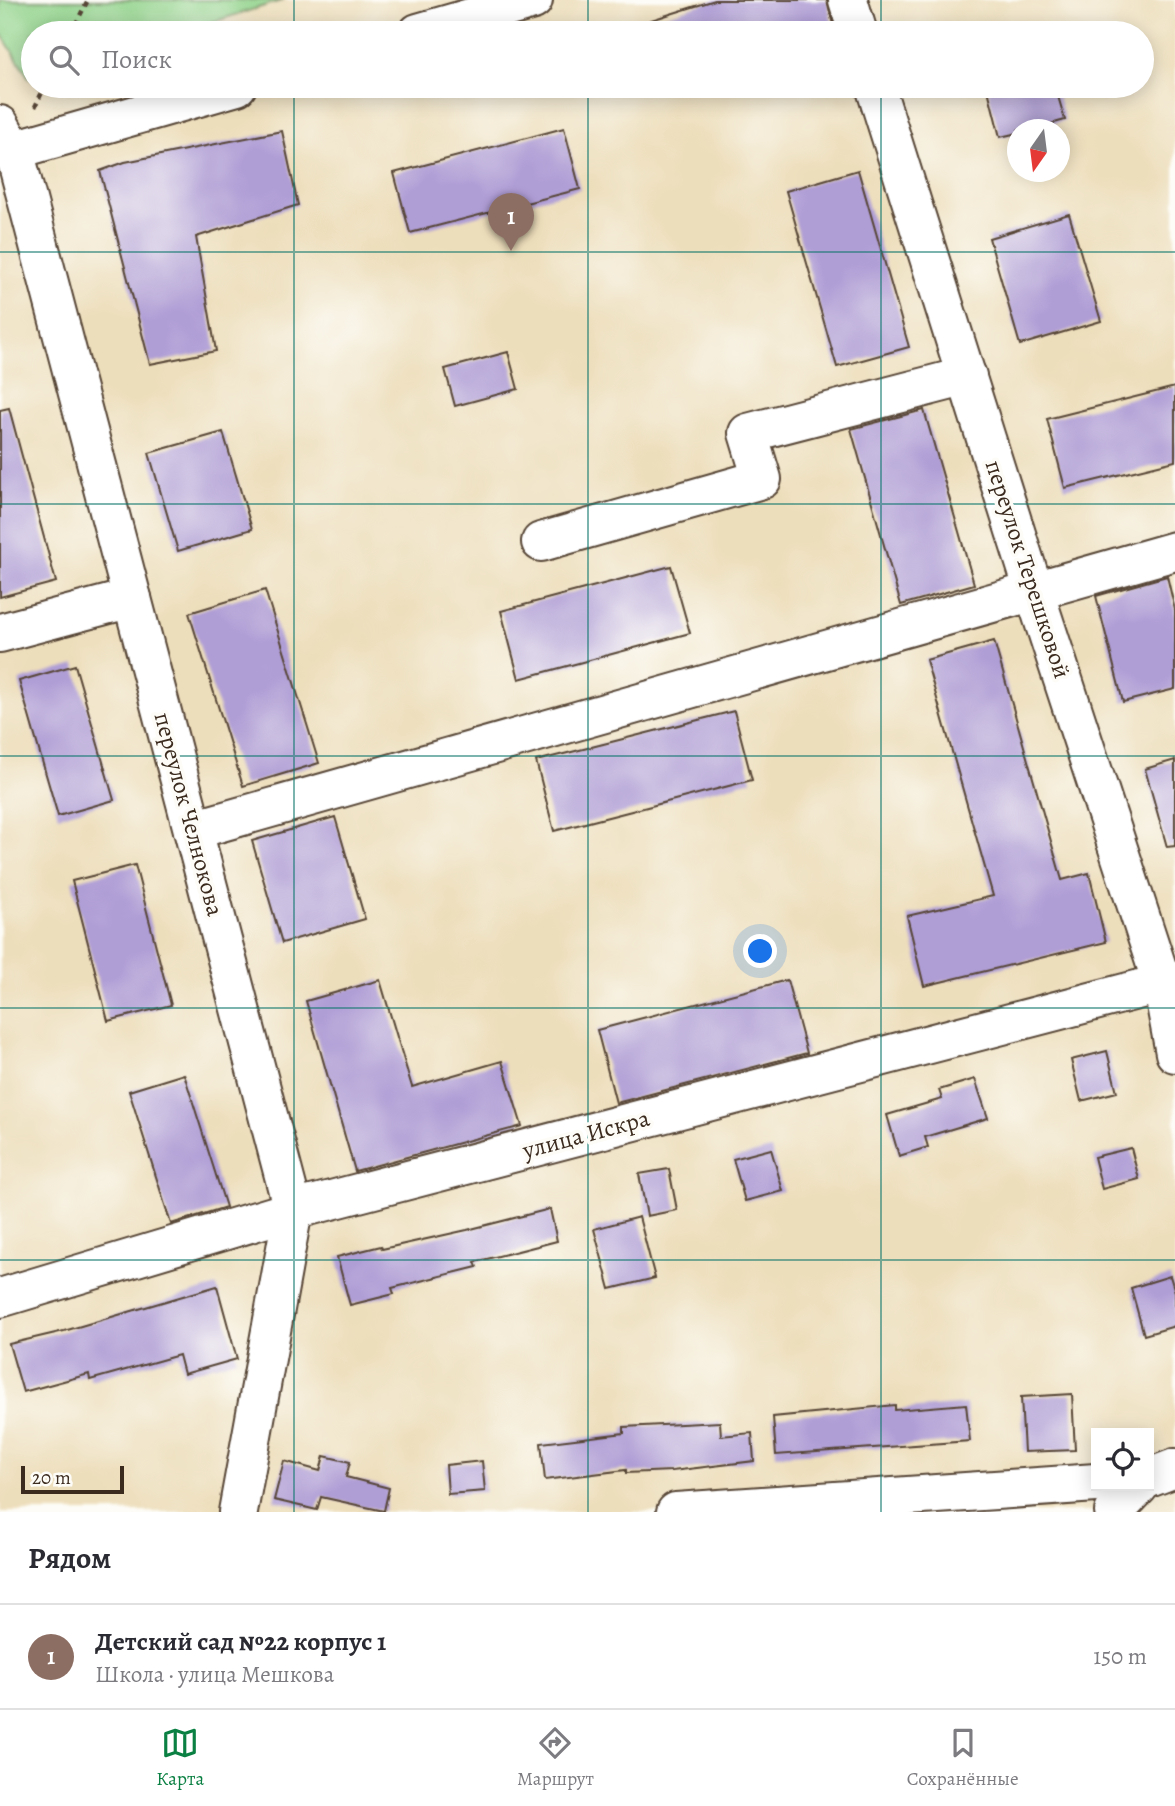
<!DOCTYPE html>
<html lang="ru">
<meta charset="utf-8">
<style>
:root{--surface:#fff;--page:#f7f7f7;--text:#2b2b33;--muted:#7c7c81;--line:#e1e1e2;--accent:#0b8043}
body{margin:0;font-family:Alegreya,serif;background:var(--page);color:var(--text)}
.controls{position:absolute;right:21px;bottom:21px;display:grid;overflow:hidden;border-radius:0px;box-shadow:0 4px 18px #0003}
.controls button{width:63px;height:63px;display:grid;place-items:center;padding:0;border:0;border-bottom:2px solid var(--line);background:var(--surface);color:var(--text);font:35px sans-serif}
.compass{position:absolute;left:1007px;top:119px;width:63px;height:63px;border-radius:50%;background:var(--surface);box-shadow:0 4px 18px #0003;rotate:194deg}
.scale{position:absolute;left:21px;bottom:18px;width:103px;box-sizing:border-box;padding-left:7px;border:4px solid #3b2a1e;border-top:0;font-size:19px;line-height:24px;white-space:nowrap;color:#3b2a1e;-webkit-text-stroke:5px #fdfcf7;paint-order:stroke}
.you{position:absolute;left:761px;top:952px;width:24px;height:24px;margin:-18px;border:5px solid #fff;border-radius:50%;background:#1a73e8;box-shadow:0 0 0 10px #1a73e833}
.badge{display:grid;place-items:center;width:46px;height:46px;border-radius:50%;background:var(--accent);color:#fff;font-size:23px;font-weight:700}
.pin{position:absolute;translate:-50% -58px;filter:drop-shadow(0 2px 4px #0008)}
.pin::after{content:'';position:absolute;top:37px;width:24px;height:21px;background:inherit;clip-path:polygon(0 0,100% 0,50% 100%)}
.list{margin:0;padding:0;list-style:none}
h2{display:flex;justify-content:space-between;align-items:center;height:91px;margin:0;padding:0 28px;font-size:30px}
h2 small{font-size:23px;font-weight:400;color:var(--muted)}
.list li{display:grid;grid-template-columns:46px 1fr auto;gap:21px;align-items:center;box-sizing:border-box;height:105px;padding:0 28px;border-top:2px solid var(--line)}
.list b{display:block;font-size:26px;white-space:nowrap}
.list p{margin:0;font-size:23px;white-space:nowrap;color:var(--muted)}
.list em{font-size:23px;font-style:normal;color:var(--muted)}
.icon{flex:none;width:38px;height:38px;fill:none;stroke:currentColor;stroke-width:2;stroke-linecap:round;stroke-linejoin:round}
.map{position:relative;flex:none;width:1175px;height:1512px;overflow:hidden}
.search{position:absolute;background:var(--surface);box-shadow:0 4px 18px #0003;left:21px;right:21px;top:21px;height:77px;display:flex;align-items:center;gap:18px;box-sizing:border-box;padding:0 24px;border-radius:38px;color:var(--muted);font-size:26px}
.sheet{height:196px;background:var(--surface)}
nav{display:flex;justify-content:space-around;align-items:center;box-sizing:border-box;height:98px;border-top:2px solid var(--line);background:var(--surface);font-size:19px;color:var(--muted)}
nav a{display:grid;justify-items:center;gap:4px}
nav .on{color:var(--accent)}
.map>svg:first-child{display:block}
.green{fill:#90d28a;stroke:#667e54;stroke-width:2}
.building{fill:#af9dd5}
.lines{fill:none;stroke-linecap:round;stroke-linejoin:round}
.minor-casing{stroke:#564536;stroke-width:42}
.path{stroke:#564536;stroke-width:4.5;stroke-dasharray:5 5;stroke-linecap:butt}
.minor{stroke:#fff;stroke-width:38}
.grid{fill:none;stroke:#0f766e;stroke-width:2;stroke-opacity:0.55}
.labels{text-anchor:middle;stroke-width:7;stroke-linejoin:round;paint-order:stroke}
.street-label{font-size:24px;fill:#3b2a1e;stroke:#fdfcf7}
</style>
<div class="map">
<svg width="1175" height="1512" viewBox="0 0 1175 1512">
<rect width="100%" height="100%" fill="#fdfcf7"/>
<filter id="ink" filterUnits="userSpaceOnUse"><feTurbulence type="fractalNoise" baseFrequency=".0143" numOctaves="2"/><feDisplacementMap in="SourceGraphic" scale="14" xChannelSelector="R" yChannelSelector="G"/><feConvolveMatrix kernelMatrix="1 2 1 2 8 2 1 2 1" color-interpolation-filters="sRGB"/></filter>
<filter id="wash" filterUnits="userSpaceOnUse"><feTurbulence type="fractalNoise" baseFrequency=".00686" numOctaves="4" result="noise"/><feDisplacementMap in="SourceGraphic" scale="28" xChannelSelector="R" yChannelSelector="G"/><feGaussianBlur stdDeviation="1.57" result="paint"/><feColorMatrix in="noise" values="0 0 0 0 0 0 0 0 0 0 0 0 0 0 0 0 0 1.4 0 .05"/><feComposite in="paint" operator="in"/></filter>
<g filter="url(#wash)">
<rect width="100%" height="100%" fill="#eddebb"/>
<polygon class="green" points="0,0 284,0 177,33 33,33 33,78 30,79 0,32"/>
<g id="blocks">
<g class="building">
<polygon points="715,0 827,0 835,33 630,33 629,27"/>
<polygon points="987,86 1055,86 1065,120 1029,130 1018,130 1018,133 1000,137"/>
<polygon points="564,128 580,189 410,233 394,173"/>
<polygon points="282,131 298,205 196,237 216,351 150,364 100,171 125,162"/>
<polygon points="858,170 909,347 837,367 786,191"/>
<polygon points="1069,214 1101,321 1020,345 989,238"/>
<polygon points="508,352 518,389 455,406 445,369"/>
<polygon points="1175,387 1175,461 1065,488 1047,419"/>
<polygon points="9,408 56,582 0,597 0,410"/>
<polygon points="924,410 974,584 901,605 851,429"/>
<polygon points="223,432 252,529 178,551 149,453"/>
<polygon points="671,566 690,633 519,679 501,611"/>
<polygon points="1167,576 1175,610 1175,689 1123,702 1096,596"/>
<polygon points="265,590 319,763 243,786 189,613"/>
<polygon points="994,641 1062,880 1089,873 1106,942 924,986 907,916 993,896 926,660"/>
<polygon points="75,665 114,800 58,816 19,681"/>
<polygon points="734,711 752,780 554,831 536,761"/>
<polygon points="1175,760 1175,846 1167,847 1145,769"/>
<polygon points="335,817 365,919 282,943 252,841"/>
<polygon points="135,865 171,1005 108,1021 72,881"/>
<polygon points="380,980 412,1087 502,1061 522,1126 355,1171 306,1001"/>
<polygon points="787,980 807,1053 616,1103 597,1030"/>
<polygon points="1107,1051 1117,1092 1081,1101 1071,1060"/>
<polygon points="184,1074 226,1207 171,1224 129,1091"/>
<polygon points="975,1079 988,1118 925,1137 928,1147 899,1156 887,1115 942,1099 939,1090"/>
<polygon points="1131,1148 1139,1179 1102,1189 1094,1157"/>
<polygon points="771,1149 783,1191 745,1201 733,1159"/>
<polygon points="669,1169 677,1210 647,1216 639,1174"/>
<polygon points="550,1209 557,1241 475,1262 477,1267 392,1288 394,1294 350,1305 337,1257 381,1246 382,1249 467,1230"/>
<polygon points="639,1217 655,1278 610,1289 594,1229"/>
<polygon points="1170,1276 1175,1292 1175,1326 1144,1335 1131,1288"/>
<polygon points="217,1286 237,1359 184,1374 179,1355 90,1380 89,1374 23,1392 9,1344 64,1331"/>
<polygon points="1072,1394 1075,1450 1024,1452 1021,1397"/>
<polygon points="966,1404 970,1441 776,1455 773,1417 895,1405 895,1410"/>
<polygon points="720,1422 721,1436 752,1433 754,1461 672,1471 626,1473 626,1470 545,1480 541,1443 624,1433 624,1427"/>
<polygon points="324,1456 350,1462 346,1477 389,1488 384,1511 321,1497 317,1510 274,1500 284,1461 320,1471"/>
<polygon points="482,1461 485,1491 448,1494 446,1465"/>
</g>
</g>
</g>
<g filter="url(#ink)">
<use href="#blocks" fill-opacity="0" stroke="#564536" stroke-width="2"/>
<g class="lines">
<defs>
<g id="minor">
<polyline points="848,0 858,33"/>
<polyline points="418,33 533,0"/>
<polyline points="875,86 1034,591 1162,983 1175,1053"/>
<polyline points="0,125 14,150 293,1210 238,1512"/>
<polyline points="14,150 237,86"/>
<polyline points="541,542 762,479 748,433 967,376"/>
<polyline points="0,633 132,598"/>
<polyline points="193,830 1175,551"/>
<polyline points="0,1298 293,1210 1175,980"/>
<polyline points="1149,1478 1175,1468"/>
<polyline points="676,1512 1096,1483"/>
<polyline points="1114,1512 1139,1486"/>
</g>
</defs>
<use href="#minor" class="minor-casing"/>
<g class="path">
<polyline points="71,33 88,0"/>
<polyline points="35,107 45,86"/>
</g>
<use href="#minor" class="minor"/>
</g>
</g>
<path class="grid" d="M294,0V33M588,0V33M881,0V33M294,86V1512M588,86V1512M881,86V1512M0,252H1175M0,504H1175M0,756H1175M0,1008H1175M0,1260H1175"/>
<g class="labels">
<g class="street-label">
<text transform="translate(1028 569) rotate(72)" y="8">переулок Терешковой</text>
<text transform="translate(189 814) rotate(75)" y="8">переулок Челнокова</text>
<text transform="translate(586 1134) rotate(-15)" y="8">улица Искра</text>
</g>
</g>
</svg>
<div class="controls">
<button><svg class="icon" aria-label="locate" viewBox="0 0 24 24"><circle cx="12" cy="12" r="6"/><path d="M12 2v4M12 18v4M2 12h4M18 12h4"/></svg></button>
</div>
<svg class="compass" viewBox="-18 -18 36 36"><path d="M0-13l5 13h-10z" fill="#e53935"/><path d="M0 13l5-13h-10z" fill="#7c7c81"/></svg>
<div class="scale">20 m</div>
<div class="you"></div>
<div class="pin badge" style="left:511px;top:251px;background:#8d6e63">1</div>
<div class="search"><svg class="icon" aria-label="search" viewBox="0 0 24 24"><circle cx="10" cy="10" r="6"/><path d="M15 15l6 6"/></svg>Поиск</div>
</div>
<section class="sheet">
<h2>Рядом<small></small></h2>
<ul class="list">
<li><span class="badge" style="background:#8d6e63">1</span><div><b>Детский сад №22 корпус 1</b><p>Школа · улица Мешкова</p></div><em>150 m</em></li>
</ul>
</section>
<nav>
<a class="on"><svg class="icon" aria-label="map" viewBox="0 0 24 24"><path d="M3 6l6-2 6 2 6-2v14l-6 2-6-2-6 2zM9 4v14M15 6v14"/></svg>Карта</a>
<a><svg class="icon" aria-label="directions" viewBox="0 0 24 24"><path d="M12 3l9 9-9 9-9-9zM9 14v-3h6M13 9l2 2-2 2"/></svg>Маршрут</a>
<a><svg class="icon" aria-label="saved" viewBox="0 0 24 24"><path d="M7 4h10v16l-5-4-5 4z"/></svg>Сохранённые</a>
</nav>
